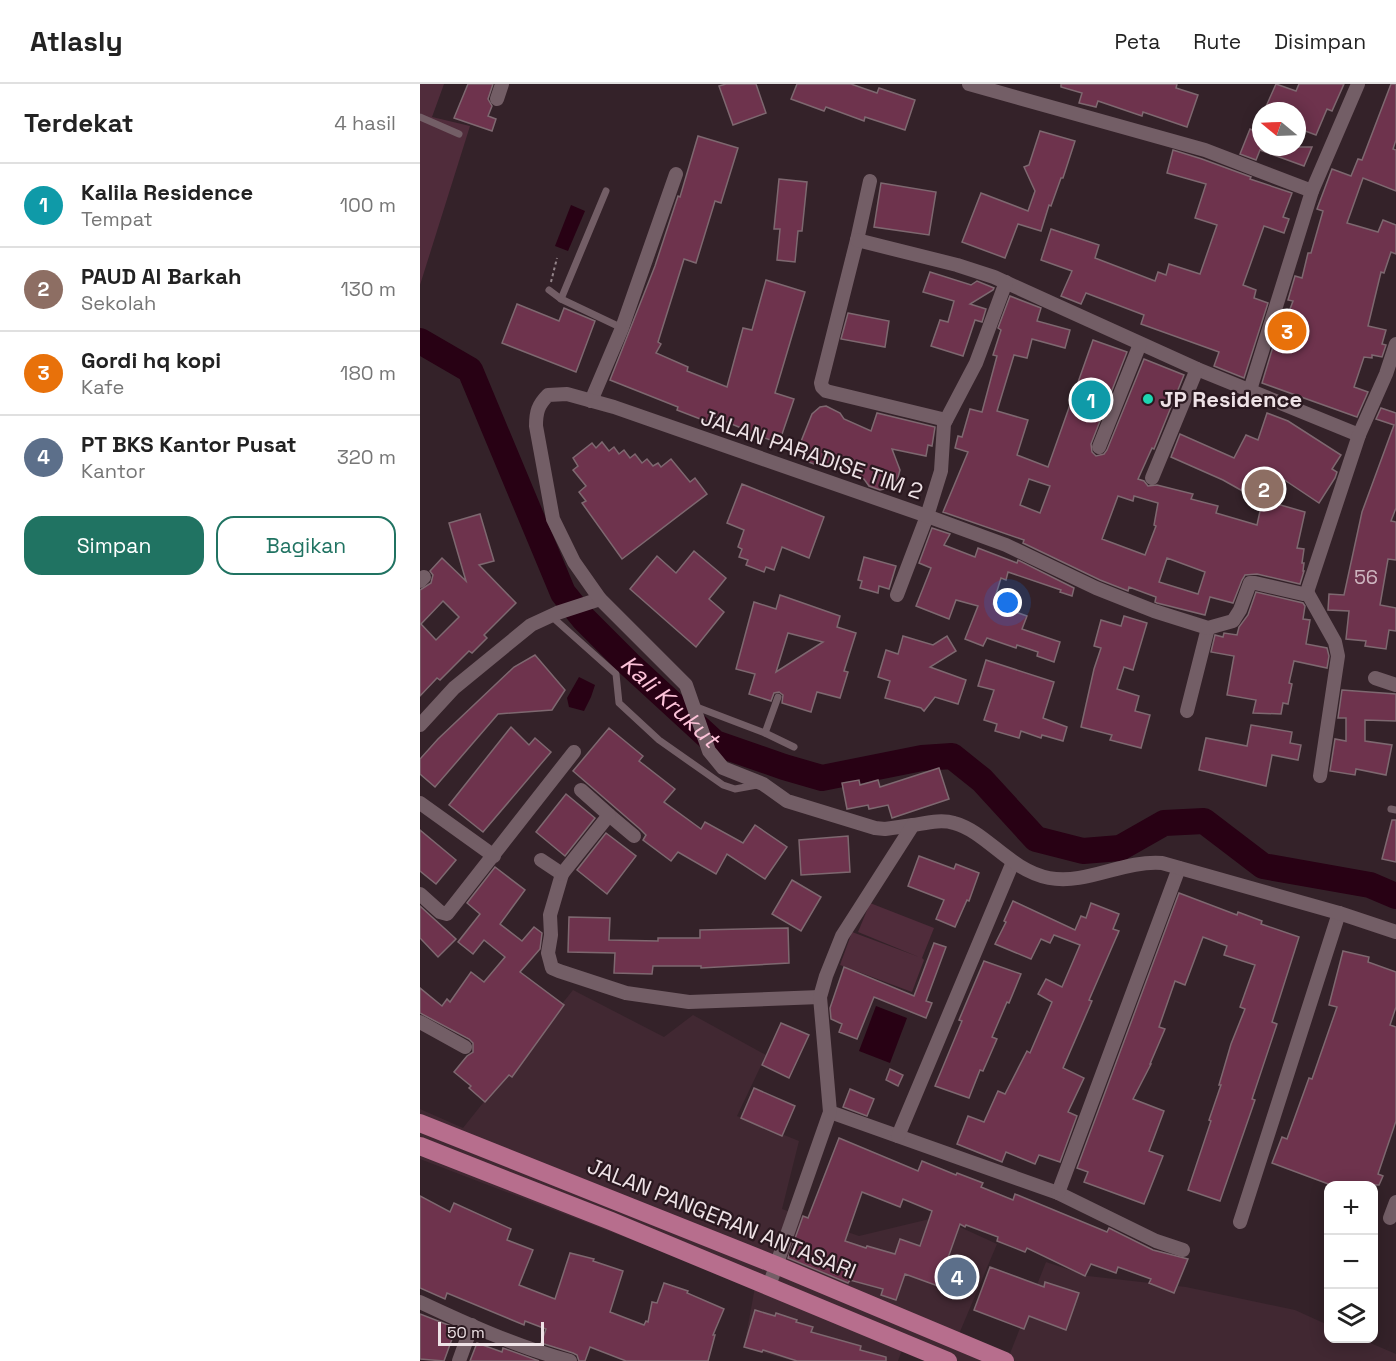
<!DOCTYPE html>
<html lang="id">
<meta charset="utf-8">
<style>
:root{--surface:#fff;--page:#f2f2f2;--text:#222;--muted:#767676;--line:#e0e0e0;--accent:#207362}
body{margin:0;font-family:"Space Grotesk",sans-serif;background:var(--page);color:var(--text)}
.controls{position:absolute;right:18px;bottom:18px;display:grid;overflow:hidden;border-radius:12px;box-shadow:0 3px 15px #0003}
.controls button{width:54px;height:54px;display:grid;place-items:center;padding:0;border:0;border-bottom:2px solid var(--line);background:var(--surface);color:var(--text);font:30px sans-serif}
.compass{position:absolute;left:832px;top:18px;width:54px;height:54px;border-radius:50%;background:var(--surface);box-shadow:0 3px 15px #0003;rotate:289deg}
.scale{position:absolute;left:18px;bottom:15px;width:106px;box-sizing:border-box;padding-left:6px;border:3px solid #eee2e6;border-top:0;font-size:16px;line-height:21px;white-space:nowrap;color:#eee2e6;-webkit-text-stroke:4px #2a181f;paint-order:stroke}
.you{position:absolute;left:588px;top:519px;width:21px;height:21px;margin:-15px;border:4px solid #fff;border-radius:50%;background:#1a73e8;box-shadow:0 0 0 9px #1a73e833}
.badge{display:grid;place-items:center;width:39px;height:39px;border-radius:50%;background:var(--accent);color:#fff;font-size:20px;font-weight:700}
.pin{position:absolute;translate:-50% -50%;border:3px solid #fff;box-shadow:0 2px 6px #0006}
.list{margin:0;padding:0;list-style:none}
h2{display:flex;justify-content:space-between;align-items:center;height:78px;margin:0;padding:0 24px;font-size:26px}
h2 small{font-size:20px;font-weight:400;color:var(--muted)}
.list li{display:grid;grid-template-columns:39px 1fr auto;gap:18px;align-items:center;box-sizing:border-box;height:84px;padding:0 24px;border-top:2px solid var(--line)}
.list b{display:block;font-size:22px;white-space:nowrap}
.list p{margin:0;font-size:20px;white-space:nowrap;color:var(--muted)}
.list em{font-size:20px;font-style:normal;color:var(--muted)}
.actions{display:flex;gap:12px;padding:18px 24px}
.actions a{flex:1;padding:14px 0;border:2px solid var(--accent);border-radius:18px;text-align:center;font-size:21px;color:var(--accent)}
.actions .main{background:var(--accent);color:#fff}
.icon{flex:none;width:33px;height:33px;fill:none;stroke:currentColor;stroke-width:2;stroke-linecap:round;stroke-linejoin:round}
.map{position:relative;flex:none;width:976px;height:1277px;overflow:hidden}
header{display:flex;align-items:center;gap:36px;box-sizing:border-box;height:84px;padding:0 30px;background:var(--surface);border-bottom:2px solid var(--line)}
header strong{font-size:28px}
nav{display:flex;gap:33px;margin-inline-start:auto;font-size:21px}
main{display:flex}
aside{flex:1;background:var(--surface)}
.map>svg:first-child{display:block}
.built{fill:#412832}
.green{fill:#502c3b}
.water{fill:#280114}
.lines{fill:none;stroke-linecap:round;stroke-linejoin:round}
.river{stroke:#280114;stroke-width:26}
.building{fill:#6e334d;stroke:#7e6870;stroke-width:1.5;fill-rule:evenodd}
.path{stroke:#94858a;stroke-width:2;stroke-dasharray:3 3;stroke-linecap:butt}
.service{stroke:#735e66;stroke-width:7}
.minor{stroke:#735e66;stroke-width:14}
.primary{stroke:#b76e8d;stroke-width:18}
.poi-dot{fill:#1dd5b1;stroke:#2a181f;stroke-width:2}
.labels{text-anchor:middle;stroke-width:4.5;stroke-linejoin:round;paint-order:stroke}
.number-label{font-size:20px;fill:#ceb6c0}
.poi-label{font-size:22px;font-weight:bold;fill:#eee2e6;stroke:#2a181f;text-anchor:start}
.street-label{font-size:22px;fill:#eee2e6;stroke:#2a181f}
.water-label{font-size:24px;font-style:italic;fill:#fdc3d9;stroke:#2a181f}
</style>
<header>
<strong>Atlasly</strong>
<nav><a>Peta</a><a>Rute</a><a>Disimpan</a></nav>
</header>
<main>
<aside>
<h2>Terdekat<small>4 hasil</small></h2>
<ul class="list">
<li><span class="badge" style="background:#0f9aa8">1</span><div><b>Kalila Residence</b><p>Tempat</p></div><em>100 m</em></li>
<li><span class="badge" style="background:#8d6e63">2</span><div><b>PAUD Al Barkah</b><p>Sekolah</p></div><em>130 m</em></li>
<li><span class="badge" style="background:#e8710a">3</span><div><b>Gordi hq kopi</b><p>Kafe</p></div><em>180 m</em></li>
<li><span class="badge" style="background:#5c6f8a">4</span><div><b>PT BKS Kantor Pusat</b><p>Kantor</p></div><em>320 m</em></li>
</ul>
<div class="actions"><a class="main">Simpan</a><a>Bagikan</a></div>
</aside>
<div class="map">
<svg width="976" height="1277" viewBox="0 0 976 1277">
<rect width="100%" height="100%" fill="#342229"/>
<polygon class="built" points="153,906 244,953 273,931 346,971 317,1032 379,1057 362,1125 439,1152 518,1133 577,1160 539,1250 589,1272 626,1178 668,1192 766,1203 875,1226 908,1241 908,1254 941,1255 976,1270 976,1277 511,1277 483,1263 478,1277 373,1277 324,1263 335,1203 0,1075 0,1025 43,1044"/>
<g class="green">
<polygon points="0,0 24,0 12,33 50,42 0,201"/>
<polygon points="450,819 514,844 502,874 504,876 492,908 420,881 432,848 499,873 438,848"/>
</g>
<g class="water">
<polygon points="151,121 165,127 148,167 135,162"/>
<polygon points="159,593 175,601 171,613 164,627 149,623 147,614"/>
<polygon points="456,922 487,934 470,979 439,967"/>
</g>
<g class="lines">
<path class="river" id="s1" d="M0,257L50,286L143,509L164,535L209,580L295,659L364,683L402,694L502,674L532,672L562,696L616,755L663,767L700,764L744,739L784,737L843,782L950,801L976,812"/>
</g>
<g class="building">
<polygon points="48,0 73,0 68,15 72,22 68,32 76,35 72,47 34,34"/>
<polygon points="306,0 336,0 346,29 313,41 299,2"/>
<polygon points="377,0 431,0 457,9 459,4 495,16 485,46 445,33 444,37 406,23 404,27 371,15"/>
<polygon points="641,0 757,0 756,4 778,11 767,43 723,28 722,32 678,17 676,23 659,19 662,9 641,3"/>
<polygon points="856,0 876,7 879,0 924,0 912,27 907,25 896,51 877,44 877,27 844,27"/>
<polygon points="971,0 976,0 976,56 973,65 976,66 976,107 943,94 927,139 958,148 963,136 976,141 976,170 971,168 964,189 961,188 948,242 966,246 962,260 966,261 962,273 952,271 952,274 944,273 934,303 948,308 937,333 842,299 855,256 858,257 873,217 868,216 875,192 882,194 888,169 891,169 903,127 897,125 912,85 931,92 938,75 942,76"/>
<polygon points="841,26 841,63 892,63 884,82 840,66 836,76 820,70 830,45 832,46"/>
<polygon points="620,47 655,57 643,94 641,94 631,122 629,121 621,147 598,140 585,174 542,158 561,109 608,127 615,107 604,83 609,81"/>
<polygon points="278,52 318,64 301,119 295,117 276,179 264,175 238,258 241,260 236,269 268,283 267,287 307,303 323,244 332,246 346,196 385,208 355,309 374,315 359,359 325,347 326,346 290,331 288,338 257,326 258,323 190,296 235,182 258,112 260,113"/>
<polygon points="753,66 782,75 831,93 830,95 872,109 863,133 869,135 864,149 844,142 823,201 836,206 834,214 848,219 824,294 794,282 799,268 721,240 724,231 666,209 661,220 641,212 652,187 621,176 631,145 679,161 675,174 735,197 738,188 746,191 749,180 780,190 797,141 775,134 786,100 747,89"/>
<polygon points="359,95 387,98 382,147 378,147 375,178 357,176 360,145 354,145"/>
<polygon points="461,99 516,108 509,151 454,143"/>
<polygon points="510,188 551,201 557,197 574,204 573,206 550,220 566,225 562,238 555,236 543,272 511,262 520,236 528,238 534,217 503,208"/>
<path d="M590,212L621,224L617,237L650,246L645,264L612,255L607,274L594,271L577,327L608,336L597,371L628,383L673,256L707,268L671,360L672,368L676,372L684,370L687,366L724,275L764,291L734,365L732,364L718,395L724,397L728,402L737,401L773,410L771,415L798,422L796,429L837,441L842,418L803,396L751,373L760,350L814,374L826,351L838,356L847,329L868,337L921,371L912,385L917,388L915,394L899,419L863,395L850,418L885,428L877,464L884,465L882,479H884L883,487H884L880,500L837,490L825,491L822,496L813,519L790,513L785,531L737,519L735,518L736,513L709,503L708,507L680,496L603,459L604,456L523,428L548,368L535,364L538,352L542,353L550,325L562,328L577,272L573,271L581,246L578,244ZM609,395L630,402L620,429L600,421ZM698,412L713,417L714,412L738,419L734,441L736,442L725,471L682,455ZM747,474L785,488L778,510L739,498Z"/>
<polygon points="97,220 139,237 144,224 175,237 156,288 82,259"/>
<polygon points="428,229 469,237 465,263 421,255"/>
<polygon points="406,322 420,329 424,335 451,347 457,329 515,343 512,362 508,361 506,372 472,365 480,386 477,397 468,404 460,406 449,402 444,395 402,379 394,380 386,377 380,369 380,360 392,330 400,323"/>
<polygon points="961,324 976,329 976,424 971,437 976,438 976,476 968,475 960,521 976,524 976,547 969,546 966,565 945,562 946,557 926,555 929,527 908,526 909,510 924,511 942,428 974,341 956,335"/>
<polygon points="182,358 189,367 194,363 199,370 204,366 210,374 215,370 222,379 227,375 233,382 238,379 241,383 251,375 270,398 275,394 287,410 202,475 162,419 166,417 159,408 166,402 153,386 158,382 153,374 172,359 176,364"/>
<polygon points="322,400 404,433 389,474 362,463 354,486 346,483 344,488 326,481 328,476 319,473 322,465 318,463 324,446 307,439"/>
<path d="M60,430L74,477L59,481L96,519L64,551L67,554L52,569L49,567L20,596L17,594L0,612V506L11,499L13,491L10,487L22,474L46,497L29,439ZM23,517L39,533L16,556L1,540Z"/>
<polygon points="512,444 530,450 524,461 555,473 558,464 597,479 598,476 654,504 652,512 640,508 641,506 588,488 586,496 581,494 573,520 607,532 602,545 640,558 634,578 617,572 618,568 597,561 596,564 567,554 563,562 545,555 558,522 536,516 529,535 496,522 511,484 499,479"/>
<polygon points="274,467 306,494 289,515 304,528 276,563 210,505 237,472 256,489"/>
<polygon points="444,473 476,482 469,505 459,502 458,509 440,504 442,497 438,496"/>
<polygon points="836,508 883,519 885,522 883,535 890,536 886,560 907,564 909,572 907,584 874,577 869,599 872,600 868,620 863,619 861,630 833,629 836,616 807,611 814,572 791,568 795,551 803,553 804,549 817,551 819,543 828,531"/>
<path d="M360,511L420,532L417,543L436,549L424,587L428,588L420,614L397,608L391,628L362,619L363,611L359,608L354,609L351,617L329,610L335,590L316,585L334,518L356,525ZM368,549L403,558L356,588Z"/>
<polygon points="704,532 727,539 713,586 704,583 697,605 719,612 715,627 730,631 721,664 690,656 692,651 661,643 674,585 681,564 674,562 681,536 701,542"/>
<polygon points="483,552 513,561 527,552 536,567 510,583 546,596 538,620 515,613 504,627 501,624 465,614 470,597 458,593 466,566 478,570"/>
<polygon points="115,571 145,606 132,626 78,630 15,703 0,690 0,675 18,655 94,583"/>
<polygon points="566,576 634,598 623,634 647,643 643,657 622,651 621,654 601,647 599,654 575,647 577,640 564,636 574,606 558,602"/>
<polygon points="922,606 976,610 976,637 945,636 945,657 972,661 966,691 936,685 935,691 910,687 915,655 926,657 926,634 918,634"/>
<polygon points="831,641 872,648 870,659 881,661 878,676 852,671 846,702 779,686 786,654 827,662"/>
<polygon points="91,643 109,661 115,654 131,668 63,748 29,721"/>
<polygon points="189,644 223,672 219,677 255,705 244,718 281,745 285,738 323,759 335,741 367,763 345,795 307,770 296,790 258,768 251,777 223,756 226,751 220,745 153,687"/>
<polygon points="519,684 529,715 472,734 468,721 449,725 448,721 427,725 422,699 439,696 440,701 458,696 460,703"/>
<polygon points="146,710 175,734 145,772 116,748"/>
<polygon points="972,736 976,736 976,778 962,775"/>
<polygon points="0,746 36,776 16,800 0,787"/>
<polygon points="186,749 216,772 187,810 157,786"/>
<polygon points="428,752 430,788 381,791 379,756"/>
<polygon points="499,772 534,785 536,780 559,789 549,817 547,816 535,843 516,835 524,816 488,802"/>
<polygon points="75,783 105,806 80,840 102,857 114,843 122,849 120,865 100,888 144,921 92,993 89,991 65,1018 49,1004 51,1002 34,988 47,972 53,968 53,959 49,955 0,929 0,904 22,922 27,915 30,918 51,888 64,898 85,873 64,856 53,870 38,858 60,830 47,819"/>
<polygon points="372,796 401,813 381,847 352,830"/>
<polygon points="759,809 817,831 818,828 842,837 841,840 879,853 852,938 857,940 832,1015 835,1016 800,1117 768,1106 791,1037 789,1036 801,1001 799,1001 811,960 825,925 820,923 835,881 804,871 807,862 783,853 765,901 755,897 739,943 745,945 730,980 731,980 713,1015 744,1027 729,1067 743,1072 724,1120 664,1098 668,1088 657,1084"/>
<polygon points="593,817 655,846 661,832 666,834 671,819 699,830 693,845 699,847 669,916 672,917 643,984 664,994 648,1028 657,1032 640,1078 619,1071 615,1080 586,1068 582,1078 537,1060 548,1032 564,1038 578,1007 585,1010 607,967 610,969 632,918 618,910 626,895 642,903 660,861 634,851 630,859 621,855 611,875 575,860 586,838 584,837"/>
<polygon points="0,822 36,855 18,873 0,854"/>
<polygon points="149,833 190,834 189,856 238,857 238,854 280,854 280,846 368,844 369,879 281,884 281,882 233,882 232,890 194,889 195,869 148,868"/>
<polygon points="514,859 526,863 506,917 512,919 506,934 454,913 437,955 419,948 422,940 411,935 410,924 424,883 494,912"/>
<polygon points="923,867 949,873 948,878 976,888 976,923 970,941 976,943 976,1037 958,1090 963,1092 959,1101 911,1101 852,1079 862,1053 867,1055 889,994 892,995 917,923 909,921"/>
<polygon points="564,877 601,890 589,919 587,918 572,953 577,955 563,987 560,986 549,1014 515,1002 542,937 539,936"/>
<polygon points="361,939 389,951 369,994 342,981"/>
<polygon points="470,985 483,991 478,1002 466,996"/>
<polygon points="334,1004 375,1022 362,1052 321,1034"/>
<polygon points="430,1005 454,1015 447,1032 423,1023"/>
<path d="M419,1054L498,1087L502,1077L536,1091L537,1089L563,1099L561,1103L593,1116L595,1110L687,1148L689,1144L733,1166L768,1175L754,1209L729,1199L731,1195L698,1183L696,1189L671,1180L665,1192L607,1164L605,1168L577,1157L578,1153L546,1141L545,1143L540,1140L518,1202L485,1190L476,1216L461,1211L463,1205L430,1196L428,1199L368,1174L383,1132L388,1134ZM442,1108L480,1123L483,1115L512,1127L500,1162L480,1155L475,1170L447,1162L446,1164L425,1157Z"/>
<polygon points="0,1112 30,1128 34,1119 91,1145 87,1156 113,1166 99,1201 135,1215 150,1169 174,1175 173,1177 203,1187 190,1228 224,1241 226,1237 228,1238 232,1218 237,1219 244,1199 268,1207 267,1209 304,1225 293,1251 295,1251 288,1277 206,1277 170,1263 165,1277 159,1277 157,1271 153,1269 121,1259 126,1245 105,1237 104,1241 27,1209 25,1215 0,1204"/>
<polygon points="570,1183 624,1203 625,1198 659,1209 646,1246 609,1232 604,1245 554,1226"/>
<polygon points="335,1226 355,1232 356,1229 377,1236 376,1238 393,1243 391,1248 441,1262 440,1266 466,1273 466,1277 377,1277 343,1266 342,1268 324,1263"/>
<polygon points="0,1230 36,1244 24,1277 0,1275"/>
<polygon points="57,1259 82,1268 83,1264 119,1277 50,1277"/>
</g>
<g class="lines">
<polyline class="path" points="131,198 137,174"/>
<g class="service">
<polyline points="0,33 39,50"/>
<polyline points="129,206 141,215 202,244"/>
<polyline points="141,215 186,107"/>
<polyline points="130,531 196,590 199,619 239,656 303,701 315,705 337,701"/>
<polyline points="274,622 345,649 358,613"/>
<polyline points="345,649 374,663"/>
<polyline points="971,725 976,726"/>
</g>
<g class="minor">
<polyline points="549,0 785,66 892,107"/>
<polyline points="77,15 82,0"/>
<polyline points="450,97 437,156 401,299 402,303 406,307 526,336"/>
<polyline points="437,156 537,181 574,193 777,285 939,351"/>
<polyline points="830,306 892,107 938,0"/>
<polyline points="171,317 202,244 256,90"/>
<polyline points="679,363 720,260"/>
<polyline points="732,394 777,285"/>
<polyline points="0,497 4,493"/>
<polyline points="887,508 939,351 966,290 976,260"/>
<polyline points="887,508 915,558 918,572 900,692"/>
<polyline points="477,511 507,432 521,387 524,340 556,279 586,198"/>
<polyline points="955,594 976,601"/>
<polyline points="767,627 788,544"/>
<polyline points="0,641 34,604 111,541 137,529 180,515"/>
<polyline points="0,719 74,772"/>
<polyline points="189,731 214,752"/>
<path d="M493,741L465,745L455,744L367,717L343,700L303,684L289,667L266,601L180,515L154,478L133,435L116,342C116,328 118,321 128,311L147,310L194,323L507,432L586,461L676,504L734,527L788,544L813,537L820,526L830,499H835L883,510L887,508"/>
<polyline points="121,776 142,790 130,831 131,851 128,869 132,884 139,887 206,909 269,918 400,913"/>
<polyline points="142,790 189,731 161,706"/>
<polyline points="0,810 20,828 27,830 154,668"/>
<polyline points="0,938 45,963"/>
<polyline points="410,1028 638,1109 736,1157 763,1166"/>
<polyline points="478,1052 593,778"/>
<polyline points="638,1109 759,784"/>
<polyline points="970,1134 976,1118"/>
<polyline points="820,1138 919,829"/>
<path d="M349,1202L410,1028L400,913L406,892L422,852L493,741C506,739 521,735 534,739C567,748 589,786 629,794C667,801 703,776 742,779L919,829L976,848"/>
<path d="M0,1218C49,1241 98,1263 150,1277"/>
<polyline points="39,1277 52,1241"/>
</g>
<g class="primary">
<polyline points="0,1039 356,1181 585,1277"/>
<polyline points="0,1062 191,1137 528,1277"/>
</g>
</g>
<circle class="poi-dot" cx="728" cy="315" r="6"/>
<g class="labels">
<g class="number-label">
<text x="946" y="500">56</text>
</g>
<g class="poi-label">
<text x="740" y="323">JP Residence</text>
</g>
<g class="street-label">
<text transform="translate(392 370) rotate(19)" y="8">JALAN PARADISE TIM 2</text>
<text transform="translate(302 1134) rotate(22)" y="8">JALAN PANGERAN ANTASARI</text>
</g>
<g class="water-label">
<text dy="8" stroke="none"><textPath href="#s1" startOffset="452">Kali Krukut</textPath></text>
</g>
</g>
</svg>
<div class="controls">
<button>+</button>
<button>−</button>
<button><svg class="icon" aria-label="layers" viewBox="0 0 24 24"><path d="M12 4l9 5-9 5-9-5zM3 14l9 5 9-5"/></svg></button>
</div>
<svg class="compass" viewBox="-18 -18 36 36"><path d="M0-13l5 13h-10z" fill="#e53935"/><path d="M0 13l5-13h-10z" fill="#767676"/></svg>
<div class="scale">50 m</div>
<div class="you"></div>
<div class="pin badge" style="left:671px;top:316px;background:#0f9aa8">1</div>
<div class="pin badge" style="left:844px;top:405px;background:#8d6e63">2</div>
<div class="pin badge" style="left:867px;top:247px;background:#e8710a">3</div>
<div class="pin badge" style="left:537px;top:1193px;background:#5c6f8a">4</div>
</div>
</main>
